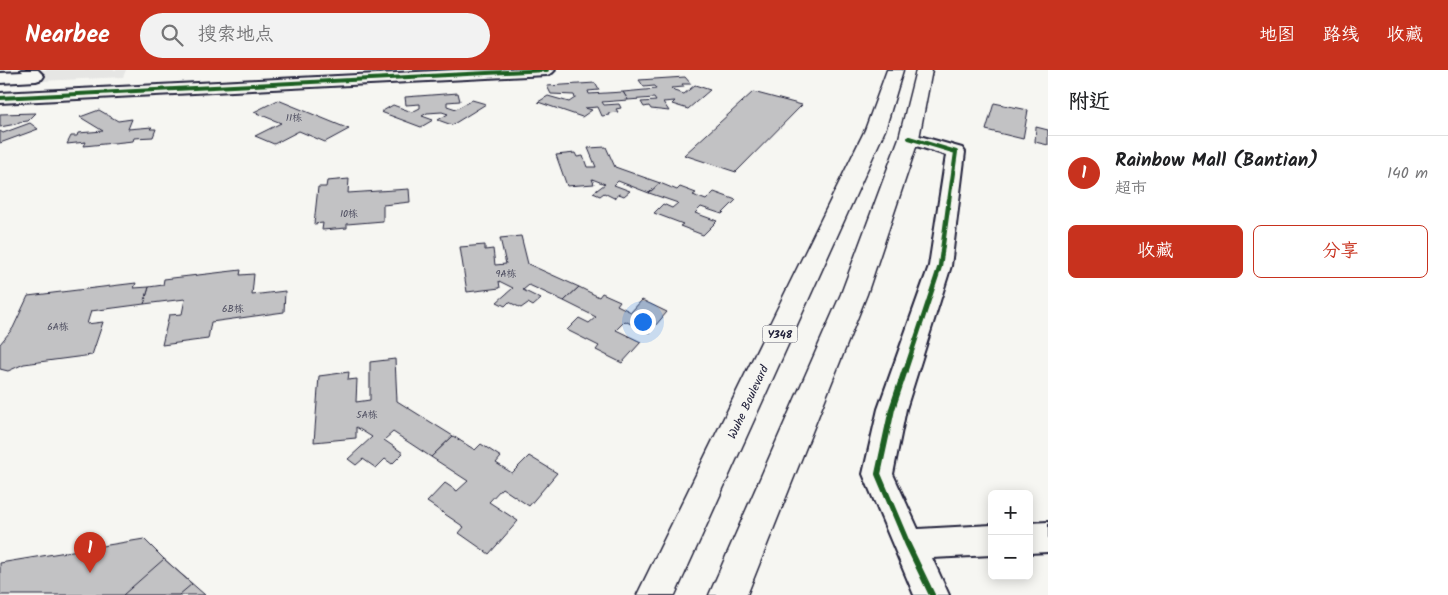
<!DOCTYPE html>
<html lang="zh">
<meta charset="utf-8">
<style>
:root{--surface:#fff;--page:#f2f2f2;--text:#202124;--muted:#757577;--line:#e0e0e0;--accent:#c8321e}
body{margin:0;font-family:Kalam,"LXGW WenKai TC",sans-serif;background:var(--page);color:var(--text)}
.controls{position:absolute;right:15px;bottom:15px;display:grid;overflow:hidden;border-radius:8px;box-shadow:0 2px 12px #0003}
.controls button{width:45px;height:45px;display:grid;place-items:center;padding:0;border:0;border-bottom:1px solid var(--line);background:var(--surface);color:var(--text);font:25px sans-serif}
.you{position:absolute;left:642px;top:251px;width:18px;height:18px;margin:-12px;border:4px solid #fff;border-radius:50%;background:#1a73e8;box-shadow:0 0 0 8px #1a73e833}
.badge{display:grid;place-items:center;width:32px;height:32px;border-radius:50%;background:var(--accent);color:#fff;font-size:16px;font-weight:700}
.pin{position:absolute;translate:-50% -41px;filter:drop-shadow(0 1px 2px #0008)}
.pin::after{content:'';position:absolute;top:26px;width:18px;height:15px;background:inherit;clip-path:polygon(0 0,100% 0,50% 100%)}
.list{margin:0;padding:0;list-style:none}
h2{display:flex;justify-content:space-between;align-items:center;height:65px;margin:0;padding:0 20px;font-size:21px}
h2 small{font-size:16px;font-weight:400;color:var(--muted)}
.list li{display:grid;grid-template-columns:32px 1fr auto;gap:15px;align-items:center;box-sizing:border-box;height:75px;padding:0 20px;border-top:1px solid var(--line)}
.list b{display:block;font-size:19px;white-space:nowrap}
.list p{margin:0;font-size:16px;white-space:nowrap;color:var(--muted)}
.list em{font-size:16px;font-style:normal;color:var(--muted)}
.actions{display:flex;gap:10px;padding:15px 20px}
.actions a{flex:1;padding:11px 0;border:1px solid var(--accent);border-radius:8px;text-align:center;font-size:18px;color:var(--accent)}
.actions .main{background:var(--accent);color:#fff}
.icon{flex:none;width:28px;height:28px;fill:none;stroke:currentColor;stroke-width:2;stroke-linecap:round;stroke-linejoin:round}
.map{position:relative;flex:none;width:1048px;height:525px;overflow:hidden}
header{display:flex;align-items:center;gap:30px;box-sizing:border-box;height:70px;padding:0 25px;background:var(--accent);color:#fff}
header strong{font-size:24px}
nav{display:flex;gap:28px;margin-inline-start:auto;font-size:18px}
.search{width:350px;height:45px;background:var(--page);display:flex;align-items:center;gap:12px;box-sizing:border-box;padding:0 18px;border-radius:28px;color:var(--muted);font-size:19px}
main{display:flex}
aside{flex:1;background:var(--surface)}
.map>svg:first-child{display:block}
.built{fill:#e6e6e4}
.building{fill:#c2c2c4;stroke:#22223b}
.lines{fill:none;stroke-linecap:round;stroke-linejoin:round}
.minor-casing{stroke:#22223b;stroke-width:4}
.major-casing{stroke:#22223b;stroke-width:3}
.minor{fill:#f6f6f2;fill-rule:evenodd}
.major{fill:#f6f6f2;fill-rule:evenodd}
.cycleway-far2-casing{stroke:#f6f6f2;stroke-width:6}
.cycleway-far1-casing{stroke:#f6f6f2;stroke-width:8}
.cycleway-casing{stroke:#f6f6f2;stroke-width:9}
.cycleway-far2{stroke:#1b5e20;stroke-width:4}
.cycleway-far1{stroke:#1b5e20;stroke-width:4.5}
.cycleway{stroke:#1b5e20;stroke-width:6}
.labels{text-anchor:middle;stroke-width:4;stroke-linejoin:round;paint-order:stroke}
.number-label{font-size:10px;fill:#4a4a5d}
.shield{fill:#f6f6f2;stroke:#626272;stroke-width:1}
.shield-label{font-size:11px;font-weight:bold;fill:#22223b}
.street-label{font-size:12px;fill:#22223b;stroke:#f6f6f2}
</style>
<header>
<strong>Nearbee</strong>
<div class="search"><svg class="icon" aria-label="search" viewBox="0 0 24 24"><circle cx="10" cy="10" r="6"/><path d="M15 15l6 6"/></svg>搜索地点</div>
<nav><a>地图</a><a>路线</a><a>收藏</a></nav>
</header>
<main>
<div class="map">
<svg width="1048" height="525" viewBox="0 0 1048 525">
<rect width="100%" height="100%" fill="#f6f6f2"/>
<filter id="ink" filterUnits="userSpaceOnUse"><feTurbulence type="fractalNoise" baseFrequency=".02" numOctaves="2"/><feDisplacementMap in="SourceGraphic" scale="10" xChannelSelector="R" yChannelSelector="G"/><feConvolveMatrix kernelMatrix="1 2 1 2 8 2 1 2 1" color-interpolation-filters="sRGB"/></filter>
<g filter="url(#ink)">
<polygon class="built" points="0,0 126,0 123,7 0,13"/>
<g class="building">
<polygon points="685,7 691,14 682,14 684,17 671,18 674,21 684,24 695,15 710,20 688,39 672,34 675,31 663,32 669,41 651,39 649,36 644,37 641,32 656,31 654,28 628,30 623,22 656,19 654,16 644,17 639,10"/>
<polygon points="595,13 599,20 588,21 589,24 623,22 628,30 602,32 604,35 619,34 621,38 616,39 618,42 608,43 609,45 602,46 598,37 585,38 592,40 582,47 538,32 548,26 569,32 575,28 574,25 551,24 547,16"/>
<polygon points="753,22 802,35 736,102 684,85"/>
<polygon points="458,23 460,31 447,32 447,36 456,39 472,30 486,34 452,55 438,50 448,44 442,42 427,43 422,46 433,50 421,57 381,42 393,35 412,42 420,38 420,34 406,35 405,27"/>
<polygon points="278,30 349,59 325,72 299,61 274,74 255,66 281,53 254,42"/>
<polygon points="994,33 1028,40 1023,69 986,60"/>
<polygon points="99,40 118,51 132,49 128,59 152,57 150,59 156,59 153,67 134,68 133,71 84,76 86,72 67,74 71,66 77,66 78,63 103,61 80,47"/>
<polygon points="36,43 28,51 19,52 16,54 0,57 0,44"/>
<polygon points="30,53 38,59 0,73 0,61 3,63"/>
<polygon points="1036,57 1048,60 1048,75 1035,72"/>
<polygon points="606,77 615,97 660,113 649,123 618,111 614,115 630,121 624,126 619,124 614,128 604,123 600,126 593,123 605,114 592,109 594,114 567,116 556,85 575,83 577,87 583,86 587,97 596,97 588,78"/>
<polygon points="349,109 348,123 409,119 410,132 383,135 383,151 347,154 347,158 322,160 323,153 314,154 318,117 326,117 327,111"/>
<polygon points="660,113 677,120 680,117 696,123 693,125 706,130 714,122 736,130 722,144 701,137 695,143 717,151 703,165 680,156 683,154 654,143 663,134 672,138 678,133 649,123"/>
<polygon points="521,166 528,194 579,217 564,231 529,215 523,220 541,229 533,236 528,233 521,238 509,232 505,236 497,232 513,218 499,211 500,218 467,222 460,177 485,175 485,180 493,179 495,195 506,194 500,168"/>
<polygon points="241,200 240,205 254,204 252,225 285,221 284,242 211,252 208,269 162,275 169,245 182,244 185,229 144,234 149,217 163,215 164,209"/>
<polygon points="136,213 134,218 149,217 144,234 91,241 87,254 103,252 92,285 24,294 8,301 0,299 0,274 13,258 28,226"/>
<polygon points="579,217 599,227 602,223 620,231 617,235 631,242 642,230 667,242 649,263 625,251 616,260 641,272 622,293 596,280 599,276 567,260 579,248 589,253 596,247 564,231"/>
<polygon points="395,289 397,331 453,366 431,387 393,362 384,370 403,383 392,394 385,389 376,398 363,389 356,395 348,389 372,367 356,357 356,368 314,372 319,306 349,302 348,310 357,309 356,332 370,330 370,292"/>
<polygon points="453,366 475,380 481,374 501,387 496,393 512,403 529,386 557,403 529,436 502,418 489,432 518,451 489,484 459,463 464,457 427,432 445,413 457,421 468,411 431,387"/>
<polygon points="144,469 164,489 205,525 0,525 0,493"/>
<polygon points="164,489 192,514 179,525 123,525"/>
</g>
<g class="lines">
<defs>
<g id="minor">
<polygon points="21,0 38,0 44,6 42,9 36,11 0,13 0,3 23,2"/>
<polygon points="456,0 555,0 552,3 547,5 0,33 0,23"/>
<polygon points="909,63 962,78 965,82 951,196 906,339 893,404 918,459 992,455 992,485 932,488 949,525 914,525 863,404 878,339 929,196 946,85 903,72 900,68 903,64"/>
<polygon points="1048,452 1048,482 1029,483 1029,453"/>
</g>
<g id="major">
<polygon points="887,0 903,0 885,60 675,525 637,525 865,60"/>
<polygon points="916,0 932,0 919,68 867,224 747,525 709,525 841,224 899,68"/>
</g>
</defs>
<use href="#minor" class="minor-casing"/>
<use href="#major" class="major-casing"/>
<use href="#minor" class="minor"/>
<use href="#major" class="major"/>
<defs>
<g id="cycleway-far2">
<polyline points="0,28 547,0"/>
<polyline points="909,68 956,82 949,131"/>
</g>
<polyline id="cycleway-far1" points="905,302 940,196 949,130"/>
<polyline id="cycleway" points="905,300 892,339 878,404 908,475 932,525"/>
</defs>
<use href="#cycleway-far2" class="cycleway-far2-casing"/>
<use href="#cycleway-far1" class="cycleway-far1-casing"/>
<use href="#cycleway" class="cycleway-casing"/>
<use href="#cycleway-far2" class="cycleway-far2"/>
<use href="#cycleway-far1" class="cycleway-far1"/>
<use href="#cycleway" class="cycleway"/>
</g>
</g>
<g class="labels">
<g class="number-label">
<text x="294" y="51">11栋</text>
<text x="349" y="147">10栋</text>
<text x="506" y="207">9A栋</text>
<text x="233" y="242">6B栋</text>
<text x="58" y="260">6A栋</text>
<text x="367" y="348">5A栋</text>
</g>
<rect class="shield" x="762.5" y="255.5" width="35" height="17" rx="4"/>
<g class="shield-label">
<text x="780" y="268">Y348</text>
</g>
<g class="street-label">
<text transform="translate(748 332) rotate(-65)" y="4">Wuhe Boulevard</text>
</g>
</g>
</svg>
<div class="controls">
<button>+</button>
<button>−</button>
</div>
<div class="you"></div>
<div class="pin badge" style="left:90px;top:503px">1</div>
</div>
<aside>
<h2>附近<small></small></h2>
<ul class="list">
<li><span class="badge">1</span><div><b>Rainbow Mall (Bantian)</b><p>超市</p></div><em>140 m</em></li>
</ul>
<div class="actions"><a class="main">收藏</a><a>分享</a></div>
</aside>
</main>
